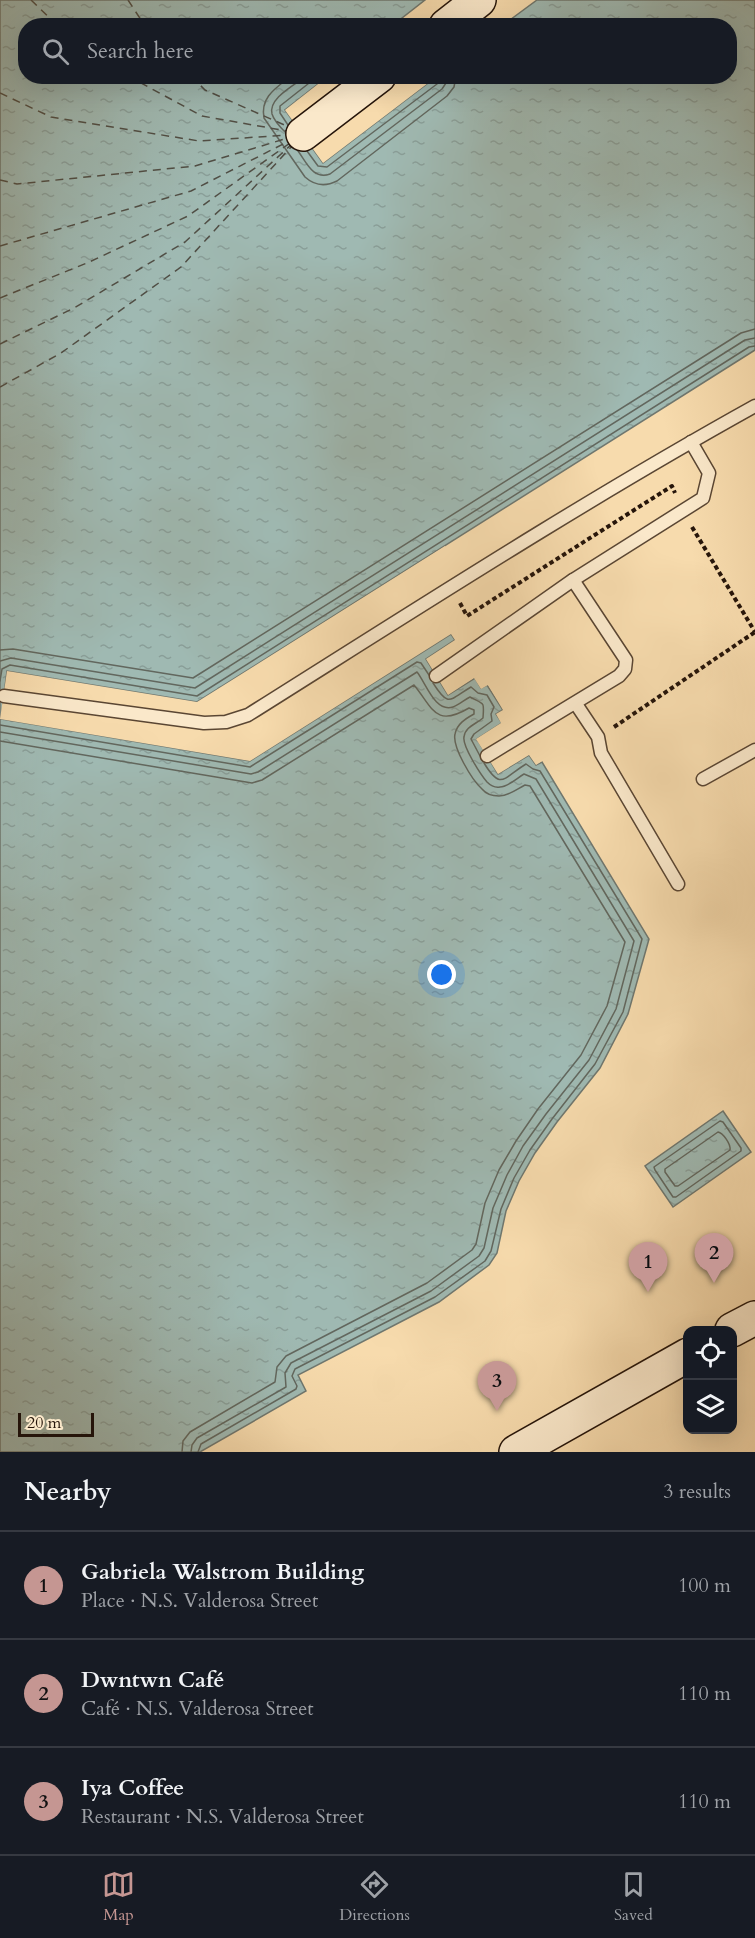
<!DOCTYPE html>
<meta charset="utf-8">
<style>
:root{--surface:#171b24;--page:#242831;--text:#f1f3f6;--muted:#9ea1a6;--line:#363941;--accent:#c59692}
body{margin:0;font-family:Cardo,serif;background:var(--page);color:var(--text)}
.controls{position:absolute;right:18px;bottom:18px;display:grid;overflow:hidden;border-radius:12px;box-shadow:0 6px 24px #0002}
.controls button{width:54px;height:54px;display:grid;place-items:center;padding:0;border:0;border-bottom:2px solid var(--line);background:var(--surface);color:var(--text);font:30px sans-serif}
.scale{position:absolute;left:18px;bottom:15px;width:76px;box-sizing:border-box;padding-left:6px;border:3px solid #26150a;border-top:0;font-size:16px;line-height:21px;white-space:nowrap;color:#26150a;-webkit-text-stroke:4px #fae8ca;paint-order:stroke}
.you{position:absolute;left:442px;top:975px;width:21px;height:21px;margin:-15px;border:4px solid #fff;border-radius:50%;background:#1a73e8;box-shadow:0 0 0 9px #1a73e833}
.badge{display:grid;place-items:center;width:39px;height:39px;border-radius:50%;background:var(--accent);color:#111;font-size:20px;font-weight:700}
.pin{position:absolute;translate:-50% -50px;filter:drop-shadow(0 2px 3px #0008)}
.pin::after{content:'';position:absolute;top:32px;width:21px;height:18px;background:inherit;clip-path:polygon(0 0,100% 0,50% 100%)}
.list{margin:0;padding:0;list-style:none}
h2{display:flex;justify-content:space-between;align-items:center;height:78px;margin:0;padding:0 24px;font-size:26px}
h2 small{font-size:20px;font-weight:400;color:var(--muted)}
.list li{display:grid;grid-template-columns:39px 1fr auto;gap:18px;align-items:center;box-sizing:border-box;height:108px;padding:0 24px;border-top:2px solid var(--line)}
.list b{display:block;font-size:22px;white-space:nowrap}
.list p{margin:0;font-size:20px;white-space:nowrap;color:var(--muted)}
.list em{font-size:20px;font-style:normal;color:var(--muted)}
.icon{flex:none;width:33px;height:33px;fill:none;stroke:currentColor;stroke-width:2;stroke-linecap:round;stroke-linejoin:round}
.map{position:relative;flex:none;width:755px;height:1452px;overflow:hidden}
.search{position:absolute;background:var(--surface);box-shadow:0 6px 24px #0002;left:18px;right:18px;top:18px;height:66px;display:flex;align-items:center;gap:15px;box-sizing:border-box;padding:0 21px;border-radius:24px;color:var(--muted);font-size:22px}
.sheet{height:402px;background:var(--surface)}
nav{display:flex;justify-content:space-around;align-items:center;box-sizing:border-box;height:84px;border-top:2px solid var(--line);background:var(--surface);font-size:16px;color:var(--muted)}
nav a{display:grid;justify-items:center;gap:3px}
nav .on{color:var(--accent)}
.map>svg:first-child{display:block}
.water{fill:url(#water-ripples);stroke:#6f776f;stroke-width:1.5}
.pier{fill:#f7dbad}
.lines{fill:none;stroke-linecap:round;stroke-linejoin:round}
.shore{stroke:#62675e;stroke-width:1.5}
.ferry{stroke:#504e45;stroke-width:1.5;stroke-dasharray:8 6;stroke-linecap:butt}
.lane-casing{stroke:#5a4633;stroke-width:15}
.secondary-casing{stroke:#26150a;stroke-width:36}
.path{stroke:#26150a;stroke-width:4;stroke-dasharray:4.5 3;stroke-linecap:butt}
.lane{stroke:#fae8ca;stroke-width:12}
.secondary{stroke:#fae8ca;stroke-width:33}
</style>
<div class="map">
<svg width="755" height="1452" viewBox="0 0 755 1452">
<defs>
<pattern id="water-ripples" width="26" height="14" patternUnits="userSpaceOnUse" patternTransform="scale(1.5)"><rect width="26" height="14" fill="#9fb9b2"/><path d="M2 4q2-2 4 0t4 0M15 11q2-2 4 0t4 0" fill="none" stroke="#899e98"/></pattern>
</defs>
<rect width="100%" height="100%" fill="#f7dbad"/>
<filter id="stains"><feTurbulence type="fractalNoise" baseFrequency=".00333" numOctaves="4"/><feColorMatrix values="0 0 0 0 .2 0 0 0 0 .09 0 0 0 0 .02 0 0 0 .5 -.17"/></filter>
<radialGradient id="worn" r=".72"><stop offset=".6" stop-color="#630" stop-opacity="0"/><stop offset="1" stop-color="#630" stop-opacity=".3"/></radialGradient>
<g class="water">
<polygon points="0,0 425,0 393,25 26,26 26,76 327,77 285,110 323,163 436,77 730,76 730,26 503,25 537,0 755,0 755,350 197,702 7,671 1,719 250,761 451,634 455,640 426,659 448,695 475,678 481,688 487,685 503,710 496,714 502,723 477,739 498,774 529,755 536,765 542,762 649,939 628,1014 600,1068 557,1122 535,1153 519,1181 506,1211 497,1253 489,1265 439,1302 298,1375 306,1391 200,1452 0,1452"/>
<polygon points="723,1111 751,1152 673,1207 645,1166"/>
</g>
<g class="pier">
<polygon points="431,76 436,77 323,163 285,110 327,77 330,77 289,111 323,159"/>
<polygon points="445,546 446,548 198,705 10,674 4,716 249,758 451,631 458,639 458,642 430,660 449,691 474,675 482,684 489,682 506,709 505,712 500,715 505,723 480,740 499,770 529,752 532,753 537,761 541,759 544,760 536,765 529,755 498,774 476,739 501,723 496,714 503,710 488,685 481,689 474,678 448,695 426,659 455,640 451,634 250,761 0,719 7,671 197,702"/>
</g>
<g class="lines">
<g class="shore">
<path d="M291,76C276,88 260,97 264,118L305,177C315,186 325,187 337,181L447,96L454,87L456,76"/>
<polyline points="288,125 280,113 280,106 318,76"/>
<path d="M286,133C281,128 274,121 272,114C268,98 295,85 306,76"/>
<path d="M298,151C307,163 313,180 330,174L442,89L446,83L447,76"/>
<polyline points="307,151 318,166 327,167 437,84 439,76"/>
<polyline points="0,650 13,649 193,678 741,333 755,329"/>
<polyline points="0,661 11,658 195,688 745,340 755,338"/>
<polyline points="0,681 2,669 10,665 197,696 749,347 755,346"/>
<path d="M433,683C449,708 449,700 471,687L478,693L487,695L494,707L491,714L492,721L474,734L471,739L480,756"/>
<polyline points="0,725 250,767 417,662 421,663 429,675"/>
<path d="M0,732L251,774L258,772L417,672C426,683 435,713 453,707C459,705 464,700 470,697C485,705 484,701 483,718C476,724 465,727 464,737C462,746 481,775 487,782C491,786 495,788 500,787C508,787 517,778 524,774L536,779L634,941L616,1009L589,1060L546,1114L523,1146L507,1175L493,1208L484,1248L479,1256L431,1291L291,1363L285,1373L286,1387L197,1438L192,1445L191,1452"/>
<path d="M0,741L252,783L262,780L414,685C433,708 435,728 469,708L474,710V714C465,719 457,724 455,734C452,747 472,780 482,789C486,794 492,796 499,796C509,796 517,789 525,785L530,786L625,942L607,1006L581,1055L538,1109L516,1141L499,1170L485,1203L476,1244L472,1250L427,1283L286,1356L277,1367L275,1382L190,1432L183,1441L182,1452"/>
<polygon points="720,1121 723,1122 741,1148 741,1151 676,1197 673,1197 655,1170 654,1167"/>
<path d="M718,1132C723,1133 731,1144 730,1150L678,1186H675L665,1172V1169Z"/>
<path d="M198,1452L201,1444L296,1389L297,1386L292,1376L295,1369L435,1297L485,1261L491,1251L501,1209L514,1178L530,1150L552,1119L595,1064L623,1012L642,939L540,771L533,769L526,764C503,778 501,791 484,763"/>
</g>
<g class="ferry">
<polyline points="31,0 58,26"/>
<polyline points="128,0 145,26"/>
<polyline points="128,76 202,116 287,131"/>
<polyline points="191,76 205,90 289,127"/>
<polyline points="0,93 51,117 199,141 287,135"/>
<polyline points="0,180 17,184 195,166 288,138"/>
<polyline points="0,246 191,191 289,141"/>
<polyline points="0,298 87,263 188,216 290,143"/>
<polyline points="0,344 74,308 185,242 292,144"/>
<polyline points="0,387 61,353 181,267 292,146"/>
</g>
<defs>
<g id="lane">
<polyline points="436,676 573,580 703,498 709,473 691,442"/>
<path d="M4,696L204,723L226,722L248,715C415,610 582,502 755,406"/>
<polyline points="576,704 598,737 601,753 678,884"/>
<polyline points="487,756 619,676 625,669 626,660 573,580"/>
<polyline points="703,779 755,750"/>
</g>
<g id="secondary">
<polyline points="446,26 479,0"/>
<polyline points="303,134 379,76"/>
<polyline points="732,1330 755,1318"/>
<polyline points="516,1452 688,1355"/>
</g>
</defs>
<use href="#lane" class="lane-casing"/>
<use href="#secondary" class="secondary-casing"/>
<g class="path">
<polyline points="692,527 755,632"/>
<polyline points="460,603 467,616 672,486 675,493"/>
<polyline points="614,727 755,632"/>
</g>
<use href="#lane" class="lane"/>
<use href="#secondary" class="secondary"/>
</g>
<rect width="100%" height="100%" filter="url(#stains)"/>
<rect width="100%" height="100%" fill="url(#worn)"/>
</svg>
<div class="controls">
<button><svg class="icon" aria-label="locate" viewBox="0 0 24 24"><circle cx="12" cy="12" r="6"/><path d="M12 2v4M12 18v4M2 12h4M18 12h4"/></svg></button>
<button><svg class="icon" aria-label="layers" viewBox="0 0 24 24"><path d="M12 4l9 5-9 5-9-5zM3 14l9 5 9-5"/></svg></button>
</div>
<div class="scale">20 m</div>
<div class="you"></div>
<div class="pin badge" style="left:648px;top:1292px">1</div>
<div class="pin badge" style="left:714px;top:1283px">2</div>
<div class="pin badge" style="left:497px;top:1411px">3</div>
<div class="search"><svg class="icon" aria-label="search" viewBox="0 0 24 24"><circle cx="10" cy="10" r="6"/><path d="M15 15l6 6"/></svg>Search here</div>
</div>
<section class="sheet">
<h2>Nearby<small>3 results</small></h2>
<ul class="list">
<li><span class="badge">1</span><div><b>Gabriela Walstrom Building</b><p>Place · N.S. Valderosa Street</p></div><em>100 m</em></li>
<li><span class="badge">2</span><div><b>Dwntwn Café</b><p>Café · N.S. Valderosa Street</p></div><em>110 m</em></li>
<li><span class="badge">3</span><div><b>Iya Coffee</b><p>Restaurant · N.S. Valderosa Street</p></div><em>110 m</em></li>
</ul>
</section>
<nav>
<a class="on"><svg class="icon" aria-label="map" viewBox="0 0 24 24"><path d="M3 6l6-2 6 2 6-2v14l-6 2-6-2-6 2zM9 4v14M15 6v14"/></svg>Map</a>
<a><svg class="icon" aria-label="directions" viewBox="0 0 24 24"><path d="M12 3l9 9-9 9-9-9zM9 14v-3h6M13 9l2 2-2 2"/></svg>Directions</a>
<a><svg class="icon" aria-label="saved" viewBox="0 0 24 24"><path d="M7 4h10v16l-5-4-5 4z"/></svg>Saved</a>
</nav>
